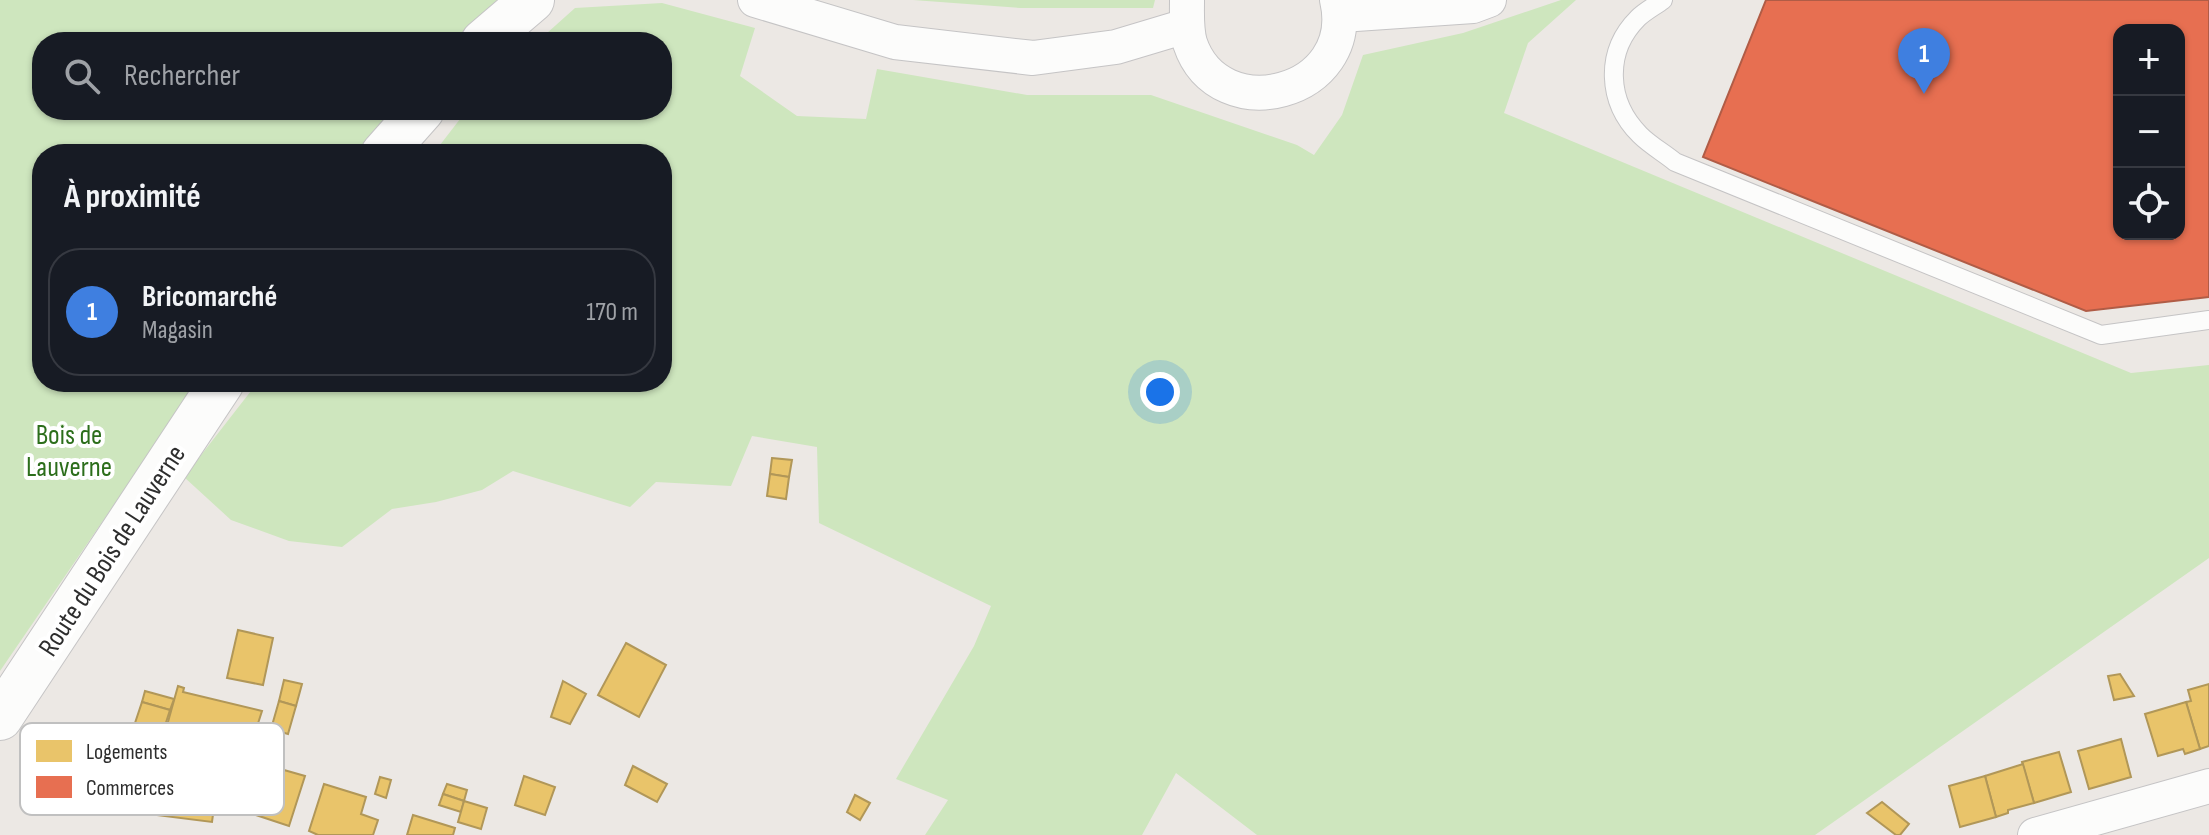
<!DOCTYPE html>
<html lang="fr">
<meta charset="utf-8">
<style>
:root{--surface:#171b24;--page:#20242c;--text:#f1f3f6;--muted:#9ea1a6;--line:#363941;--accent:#706f6e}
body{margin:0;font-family:"Sofia Sans Condensed",sans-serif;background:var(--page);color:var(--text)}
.controls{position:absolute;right:24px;top:24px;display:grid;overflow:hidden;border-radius:16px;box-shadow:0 2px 6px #0004}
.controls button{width:72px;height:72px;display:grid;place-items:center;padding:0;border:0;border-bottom:2px solid var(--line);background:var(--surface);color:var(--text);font:40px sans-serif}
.you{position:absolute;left:1160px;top:392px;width:28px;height:28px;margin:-20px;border:6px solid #fff;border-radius:50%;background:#1a73e8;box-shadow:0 0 0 12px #1a73e833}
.badge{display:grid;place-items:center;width:52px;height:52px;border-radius:50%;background:var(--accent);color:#fff;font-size:26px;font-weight:700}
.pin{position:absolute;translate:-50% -66px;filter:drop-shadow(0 2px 4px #0008)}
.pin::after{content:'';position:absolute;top:42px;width:28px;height:24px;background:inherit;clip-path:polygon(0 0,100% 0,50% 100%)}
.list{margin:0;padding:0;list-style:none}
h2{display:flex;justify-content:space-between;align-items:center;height:104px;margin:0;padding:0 32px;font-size:34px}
h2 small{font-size:26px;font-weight:400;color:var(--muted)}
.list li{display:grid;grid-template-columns:52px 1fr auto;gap:24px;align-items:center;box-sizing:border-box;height:128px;margin:0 16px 16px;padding:0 16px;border:2px solid var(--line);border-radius:32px}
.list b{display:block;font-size:30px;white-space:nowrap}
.list p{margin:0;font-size:26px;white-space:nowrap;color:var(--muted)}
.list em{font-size:26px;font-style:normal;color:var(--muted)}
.icon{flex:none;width:44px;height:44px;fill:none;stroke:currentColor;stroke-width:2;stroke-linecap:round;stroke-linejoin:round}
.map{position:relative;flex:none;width:2209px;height:835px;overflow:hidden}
.search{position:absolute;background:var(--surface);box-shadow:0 2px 6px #0004;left:32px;top:32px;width:640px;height:88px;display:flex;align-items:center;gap:20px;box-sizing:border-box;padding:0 28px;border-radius:32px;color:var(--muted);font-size:30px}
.panel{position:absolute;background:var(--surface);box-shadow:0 2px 6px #0004;left:32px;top:144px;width:640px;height:248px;border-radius:32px}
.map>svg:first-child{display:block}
.green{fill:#cee6be}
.homes{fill:#e9c46a;stroke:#b19758;stroke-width:2}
.shops{fill:#e76f51;stroke:#b05c46;stroke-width:2;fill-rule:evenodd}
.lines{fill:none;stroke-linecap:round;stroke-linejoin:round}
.lane-casing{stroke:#c5c4c5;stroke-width:20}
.street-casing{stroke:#c5c4c5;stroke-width:36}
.secondary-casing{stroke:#c5c4c5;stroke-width:46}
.lane{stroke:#fcfcfb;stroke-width:18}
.street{stroke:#fcfcfb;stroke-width:34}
.secondary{stroke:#fcfcfb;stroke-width:44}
.labels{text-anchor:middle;stroke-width:8;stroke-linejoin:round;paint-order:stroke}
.park-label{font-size:28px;fill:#2c6e1b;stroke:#fff}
.street-label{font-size:28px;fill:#2e2e2e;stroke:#fff}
.key{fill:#fff;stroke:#c0c0c0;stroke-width:2}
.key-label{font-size:22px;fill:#2e2e2e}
</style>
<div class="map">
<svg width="2209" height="835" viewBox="0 0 2209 835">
<rect width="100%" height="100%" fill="#ece8e4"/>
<g class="green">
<polygon points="0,0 497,0 453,42 42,42 42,110 399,110 365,154 42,154 42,382 198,382 0,671"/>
<polygon points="913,0 1155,0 1153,8 1020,8"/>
<polygon points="1561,0 1576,0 1528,43 1504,113 2131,373 2209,365 2209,558 1815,835 1257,835 1176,773 1142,835 925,835 948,800 896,779 974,646 991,606 819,523 817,447 752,436 731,486 656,482 630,507 513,471 482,490 436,502 392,509 342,547 289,541 231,520 184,477 258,382 662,382 662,154 433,154 467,110 662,110 662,42 537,42 575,8 662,3 755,28 740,76 797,116 866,119 877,69 1027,95 1151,95 1297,145 1314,155 1342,115 1363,55 1463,33"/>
</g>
<g class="homes">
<polygon points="772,458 792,460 789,477 770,474"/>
<polygon points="770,474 789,477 786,499 767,496"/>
<polygon points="238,630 273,638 263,685 227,678"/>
<polygon points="626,643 666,665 639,717 598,695"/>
<polygon points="2120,674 2134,696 2114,700 2108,676"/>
<polygon points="284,680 302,684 296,706 279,701"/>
<polygon points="563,681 586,694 570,724 551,717"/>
<polygon points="2209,684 2209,746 2200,749 2186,702 2191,701 2188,690"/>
<polygon points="178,686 184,688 183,692 262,711 251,745 215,737 209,756 183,746 180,754 161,747"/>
<polygon points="145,691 174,699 170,710 142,702"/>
<polygon points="279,701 296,706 288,734 271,729"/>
<polygon points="142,702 170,710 161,738 133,729"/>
<polygon points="2186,702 2200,749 2185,754 2183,749 2158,756 2145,714"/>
<polygon points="2121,739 2131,777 2089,789 2078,751"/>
<polygon points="2059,752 2071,792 2034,803 2022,762"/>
<polygon points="2023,764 2034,803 2008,810 2008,813 1996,817 1985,776"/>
<polygon points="270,766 305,776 289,826 256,815"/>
<polygon points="633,766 667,784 657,802 625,785"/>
<polygon points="172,774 183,775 183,780 217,785 212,822 148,814 153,776 170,779"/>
<polygon points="524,776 555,787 545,815 515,805"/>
<polygon points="1985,776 1996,817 1960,827 1949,786"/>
<polygon points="380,777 391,780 386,798 375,794"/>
<polygon points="324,784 366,797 361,814 378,820 373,835 318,835 309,831"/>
<polygon points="447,784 467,790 464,801 443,794"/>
<polygon points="443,794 464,801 461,812 439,805"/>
<polygon points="855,795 870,803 860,820 847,812"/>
<polygon points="464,801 487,808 481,829 458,822"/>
<polygon points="1882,802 1909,824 1900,835 1896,835 1867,813"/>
<polygon points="413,815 455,828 453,835 407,835"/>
</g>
<path class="shops" d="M1766,0H2209V297L2086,311L1703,157ZM2119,30H2179V234H2119Z"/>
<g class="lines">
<defs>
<path id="lane" d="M1663,0C1655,6 1645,11 1638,18C1604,52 1607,102 1640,135C1650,145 1664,153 1675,162L2101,335L2209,320"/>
<g id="street">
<polyline points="755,0 895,42 1033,58 1116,47 1186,26"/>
<path d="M1187,0C1187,15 1186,29 1190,43C1219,130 1359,94 1337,0"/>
<polyline points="1341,15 1473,6 1489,0"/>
<polyline points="2035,835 2209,786"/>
</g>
<g id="secondary">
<polyline points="483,42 532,0"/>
<polyline points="383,154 422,110"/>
<polyline points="0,718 222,382"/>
</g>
</defs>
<use href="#lane" class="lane-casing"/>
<use href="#street" class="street-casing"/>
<use href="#secondary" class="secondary-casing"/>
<use href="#lane" class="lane"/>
<use href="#street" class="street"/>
<use href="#secondary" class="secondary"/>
</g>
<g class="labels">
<g class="park-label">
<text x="69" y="444">Bois de<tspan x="69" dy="32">Lauverne</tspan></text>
</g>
<g class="street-label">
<text transform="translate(111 550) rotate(-57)" y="10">Route du Bois de Lauverne</text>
</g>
</g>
<rect x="20" y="723" width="264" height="92" rx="12" class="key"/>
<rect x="36" y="740" width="36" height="22" fill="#e9c46a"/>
<rect x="36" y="776" width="36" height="22" fill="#e76f51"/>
<g class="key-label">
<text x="86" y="759">Logements</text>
<text x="86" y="795">Commerces</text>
</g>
</svg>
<div class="controls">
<button>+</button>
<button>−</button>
<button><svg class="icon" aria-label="locate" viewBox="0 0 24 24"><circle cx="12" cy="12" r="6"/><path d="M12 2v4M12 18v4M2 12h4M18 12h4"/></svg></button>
</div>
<div class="you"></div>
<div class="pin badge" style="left:1924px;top:94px;background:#3f7fe0">1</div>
<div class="search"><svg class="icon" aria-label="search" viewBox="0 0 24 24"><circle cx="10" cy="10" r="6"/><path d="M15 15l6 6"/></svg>Rechercher</div>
<section class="panel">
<h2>À proximité<small></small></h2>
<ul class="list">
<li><span class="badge" style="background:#3f7fe0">1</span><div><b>Bricomarché</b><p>Magasin</p></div><em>170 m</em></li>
</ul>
</section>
</div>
